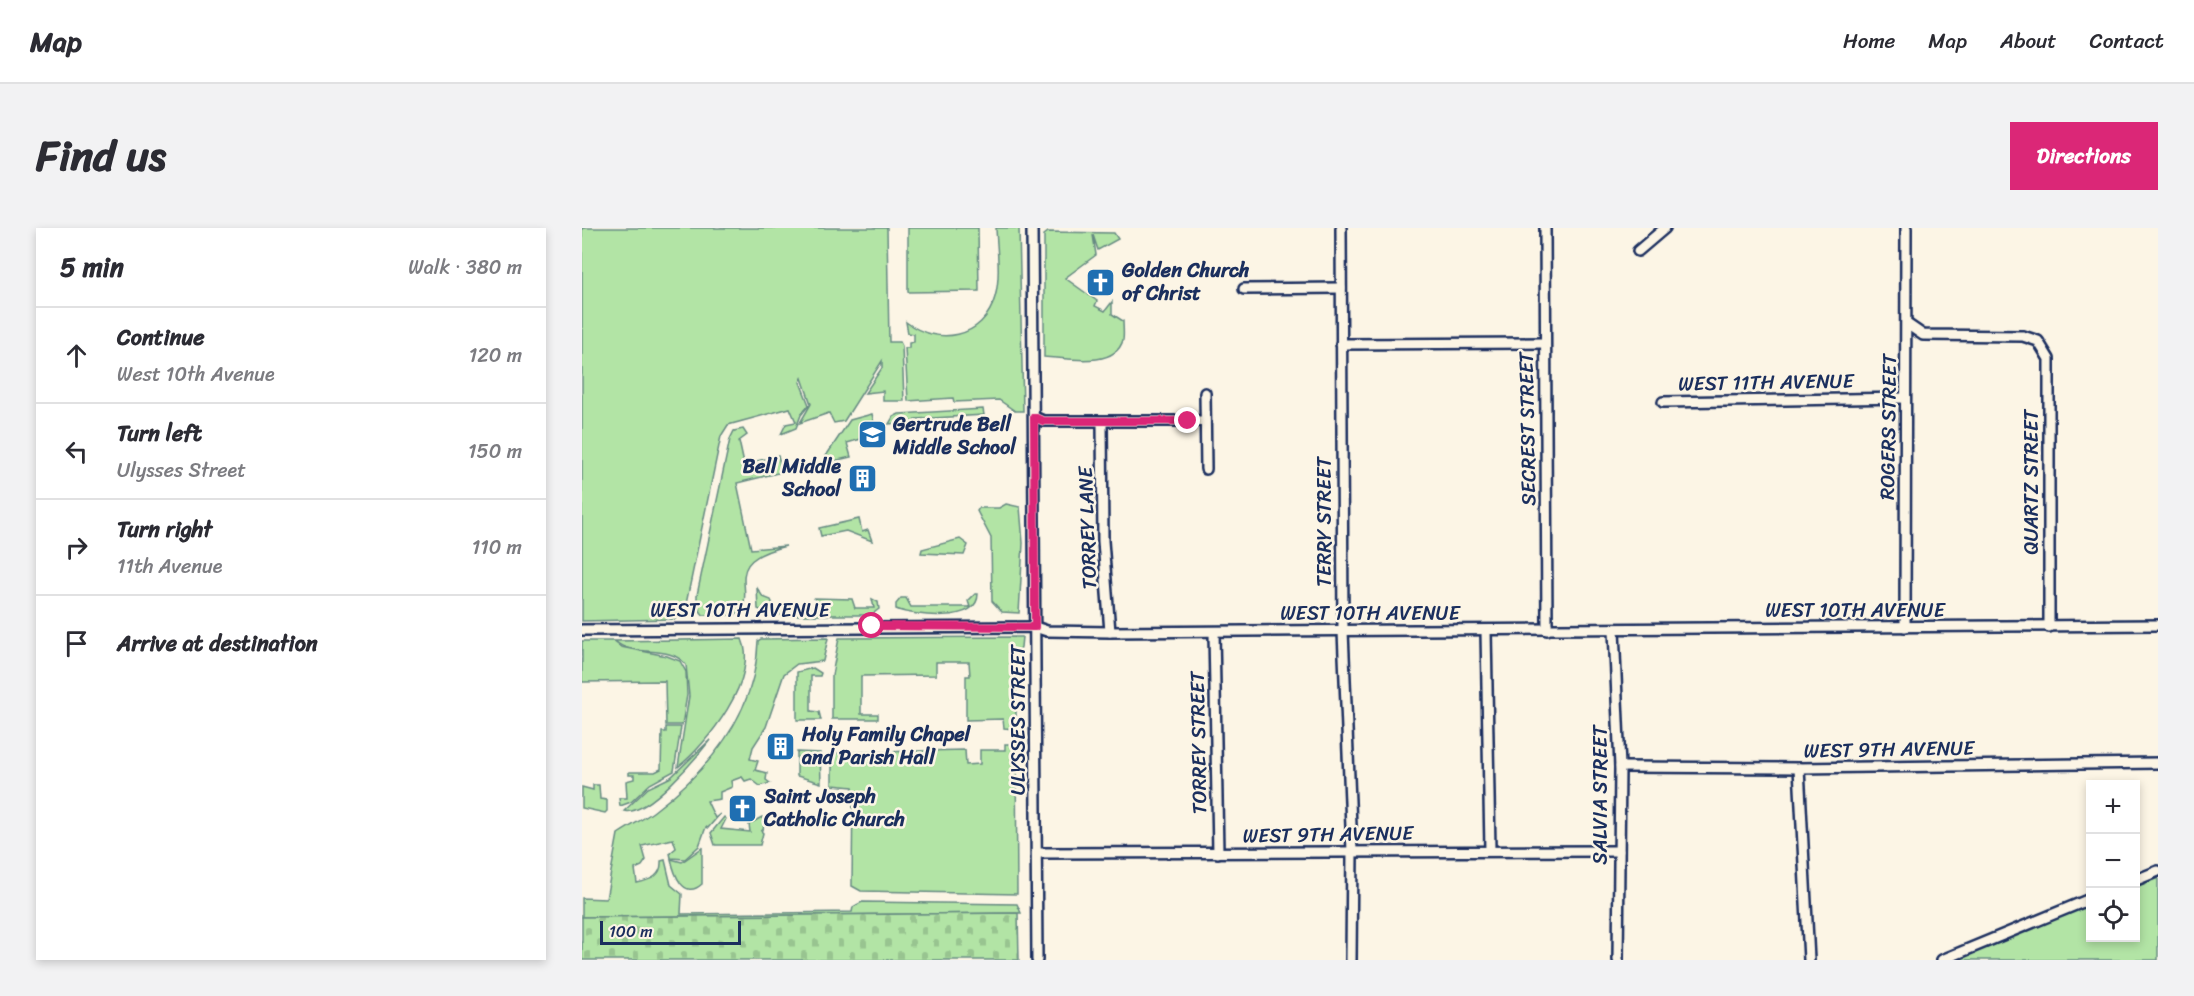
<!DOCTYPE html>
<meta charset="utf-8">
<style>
:root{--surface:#fff;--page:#f2f2f3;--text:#2b2b33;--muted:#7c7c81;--line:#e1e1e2;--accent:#db2777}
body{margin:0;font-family:Sriracha,sans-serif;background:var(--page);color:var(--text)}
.controls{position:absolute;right:18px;bottom:18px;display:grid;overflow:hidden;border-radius:0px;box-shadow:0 3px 9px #0003}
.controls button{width:54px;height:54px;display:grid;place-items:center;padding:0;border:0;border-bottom:2px solid var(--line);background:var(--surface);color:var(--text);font:30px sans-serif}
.scale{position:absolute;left:18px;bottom:15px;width:141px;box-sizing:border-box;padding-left:6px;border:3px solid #1b2f5e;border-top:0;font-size:16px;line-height:21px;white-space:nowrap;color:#1b2f5e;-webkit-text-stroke:4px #fcf5e5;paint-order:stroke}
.stop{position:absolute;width:18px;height:18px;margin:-14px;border:4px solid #db2777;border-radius:50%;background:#fff}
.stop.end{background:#db2777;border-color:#fff;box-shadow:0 2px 6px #0008}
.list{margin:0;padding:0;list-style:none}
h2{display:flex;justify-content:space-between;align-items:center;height:78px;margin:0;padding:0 24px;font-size:26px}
h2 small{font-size:20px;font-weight:400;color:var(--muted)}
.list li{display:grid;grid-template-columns:39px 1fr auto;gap:18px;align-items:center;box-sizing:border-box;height:96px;padding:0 24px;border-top:2px solid var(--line)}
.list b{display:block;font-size:22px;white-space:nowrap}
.list p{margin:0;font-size:20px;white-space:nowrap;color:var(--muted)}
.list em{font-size:20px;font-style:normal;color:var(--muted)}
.icon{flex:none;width:33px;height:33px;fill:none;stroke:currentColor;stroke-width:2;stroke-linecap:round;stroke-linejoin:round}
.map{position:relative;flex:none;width:1576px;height:732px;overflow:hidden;border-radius:0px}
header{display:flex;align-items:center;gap:36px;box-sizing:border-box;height:84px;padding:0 30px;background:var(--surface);border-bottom:2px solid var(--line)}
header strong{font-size:28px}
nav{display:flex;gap:33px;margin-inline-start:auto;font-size:21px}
.intro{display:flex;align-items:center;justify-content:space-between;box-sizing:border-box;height:144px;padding:0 36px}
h1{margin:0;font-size:42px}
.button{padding:15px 27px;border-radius:0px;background:var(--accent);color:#fff;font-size:21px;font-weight:700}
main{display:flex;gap:36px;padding:0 36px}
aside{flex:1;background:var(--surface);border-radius:0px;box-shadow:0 3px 9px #0003}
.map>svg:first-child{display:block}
.green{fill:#b2e4a5;stroke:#668a82;stroke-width:1.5}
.cemetery{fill:url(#cemetery-stones);stroke:#668a82;stroke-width:1.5}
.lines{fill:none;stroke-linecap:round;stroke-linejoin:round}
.minor-casing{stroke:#1b2f5e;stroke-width:14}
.minor{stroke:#fcf5e5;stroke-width:9}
.route{stroke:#db2777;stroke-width:8}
.labels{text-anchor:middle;stroke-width:5;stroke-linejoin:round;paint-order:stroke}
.poi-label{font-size:20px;font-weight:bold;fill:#1b2f5e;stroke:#fcf5e5;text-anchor:start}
.street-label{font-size:20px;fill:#1b2f5e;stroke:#fcf5e5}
</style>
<header>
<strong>Map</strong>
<nav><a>Home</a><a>Map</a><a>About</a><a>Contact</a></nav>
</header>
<div class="intro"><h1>Find us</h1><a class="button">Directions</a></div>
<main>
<aside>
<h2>5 min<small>Walk · 380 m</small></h2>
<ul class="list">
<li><svg class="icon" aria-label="ahead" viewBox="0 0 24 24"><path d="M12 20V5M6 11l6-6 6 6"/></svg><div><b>Continue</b><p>West 10th Avenue</p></div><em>120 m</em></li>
<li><svg class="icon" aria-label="left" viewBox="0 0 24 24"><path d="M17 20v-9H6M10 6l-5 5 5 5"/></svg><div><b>Turn left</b><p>Ulysses Street</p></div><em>150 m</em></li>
<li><svg class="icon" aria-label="right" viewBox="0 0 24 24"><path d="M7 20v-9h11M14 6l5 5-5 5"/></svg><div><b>Turn right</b><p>11th Avenue</p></div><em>110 m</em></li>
<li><svg class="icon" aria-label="arrive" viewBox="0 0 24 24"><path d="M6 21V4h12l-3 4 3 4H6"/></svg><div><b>Arrive at destination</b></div></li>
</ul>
</aside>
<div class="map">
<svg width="1576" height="732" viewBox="0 0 1576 732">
<defs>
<pattern id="cemetery-stones" width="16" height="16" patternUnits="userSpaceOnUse" patternTransform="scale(1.5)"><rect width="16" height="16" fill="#b2e4a5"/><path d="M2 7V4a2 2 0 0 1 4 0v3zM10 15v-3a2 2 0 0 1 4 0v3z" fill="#98c490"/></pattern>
</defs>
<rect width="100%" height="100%" fill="#fcf5e5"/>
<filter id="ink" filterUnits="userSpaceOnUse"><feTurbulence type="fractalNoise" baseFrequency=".0167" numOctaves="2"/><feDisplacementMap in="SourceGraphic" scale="12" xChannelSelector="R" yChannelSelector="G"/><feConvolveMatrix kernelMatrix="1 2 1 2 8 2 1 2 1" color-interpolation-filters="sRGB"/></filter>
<g filter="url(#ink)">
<g class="green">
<polygon points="0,0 305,0 307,114 318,114 320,118 322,173 301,173 301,163 283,165 300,140 300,133 262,193 252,195 247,185 218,195 229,176 220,150 218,154 227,177 219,187 214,200 199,206 204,196 214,194 208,180 146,197 139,208 103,381 93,391 0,393"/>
<polygon points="326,0 396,0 397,63 326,64"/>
<path d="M414,0H437L441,183H433L417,172L372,174L371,170L326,173L323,120H327V115L332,114V106L326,105L324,94C355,118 402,111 413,69C419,48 415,22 414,0Z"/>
<path d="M466,4L532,5L536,11L516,22L511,7L514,27L483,50L515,73L513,78L523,83L530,74V86L541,93C541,99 542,106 541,112C533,141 484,130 462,129V7Z"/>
<polygon points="401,181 402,187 334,191 331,194 307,196 311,189 317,186"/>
<polygon points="290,186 292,195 288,196 290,209 287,216 281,218 279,211 265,215 269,229 243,235 242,231 268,192"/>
<path d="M161,201L165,207L157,213L162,236L183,231L185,234L192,233L191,229L196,227L200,244L155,255L169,321L204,318C132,335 181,365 153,387H121L115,378V367L148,211L152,203Z"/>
<polygon points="424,276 438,279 441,315 437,385 420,384 410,373 409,310 395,283 397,280 417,280"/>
<polygon points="277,291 280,304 286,302 290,313 264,303 239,308 237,300"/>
<polygon points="378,311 386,317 382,327 339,325 340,321"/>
<polygon points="175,360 181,369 189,372 193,381 238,380 232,370 270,371 273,380 292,380 290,371 296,374 297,381 289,387 189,387 176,381"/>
<path d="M393,366H396C396,396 331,388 314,381V376L319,370H324L329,379H388L386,373Z"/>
<polygon points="440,409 439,419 434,430 434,495 432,501 422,500 421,491 384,492 384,448 388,448 387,434 354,434 354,447 279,448 279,486 296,486 296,491 250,491 250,447 257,410"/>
<path d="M246,410L241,433L215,436L202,446L184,499L171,519L168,531L176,533L173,542L185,545L184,552L188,555L178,558L169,551L163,553L160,549L149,553L150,559L138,564V571L125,573L133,590L138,586L126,600L124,599L117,618L103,631L89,630L88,625L94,620L91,611L60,618L64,632L60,638L53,641L55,655C69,652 80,648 79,633L83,632L89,657L100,666L99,686L270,684L271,679L280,674L435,676L439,685L0,689V670L24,671L36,606C48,598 60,592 71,584C127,542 174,485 176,413L179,411Z"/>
<path d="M160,411C177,451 125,516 96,539L107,468L104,437C88,415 51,431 33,413Z"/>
<polygon points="0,413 31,413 39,419 85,428 98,433 104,444 105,467 100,497 84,497 83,453 0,454"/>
<polygon points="231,440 239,445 238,448 229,448 229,483 237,484 239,492 215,492 215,444"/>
<polygon points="84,499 99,499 92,543 68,556 49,574 38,578 37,570 45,570 44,553 52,551 52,547 47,547 47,544 73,544 79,541 80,504 84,504"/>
<path d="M128,512C115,529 65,589 42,583L66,560L89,549Z"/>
<polygon points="423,516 434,516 435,666 279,663 270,658 271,559 250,557 250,525 383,522 384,537 398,536 398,522 423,522"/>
<polygon points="215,524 238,525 239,555 215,548"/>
<polygon points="11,557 17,557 18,571 25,572 25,583 23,585 0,580 0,559 11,562"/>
<polygon points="142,589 144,591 139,601 168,604 167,596 180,589 183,592 181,602 179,603 181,605 178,617 133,617 129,605"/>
<path d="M120,620V656C101,673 92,645 89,631L100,634Z"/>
<polygon points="1576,650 1576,732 1369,732 1508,677 1508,710 1554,710 1554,659"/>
</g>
<polygon class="cemetery" points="436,685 437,732 0,732 0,689"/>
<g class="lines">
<defs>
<g id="minor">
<polyline points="450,0 455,732"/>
<polyline points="759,0 761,403 770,623 769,732"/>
<polyline points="963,0 965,402"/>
<polyline points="1056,23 1083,0"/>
<polyline points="662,61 759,60"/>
<polyline points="1325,96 1341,107 1441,108 1456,113 1467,131 1467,399"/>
<polyline points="759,116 962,115"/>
<polyline points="623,165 624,241"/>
<polyline points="1081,174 1323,170"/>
<polyline points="452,189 461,193 623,193"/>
<polyline points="520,194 521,313 528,404"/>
<polyline points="1323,399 1324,0"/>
<polyline points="0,402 453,399 465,403 528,404 1576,397"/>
<polyline points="1032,402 1038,539 1036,732"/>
<polyline points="904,403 908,622"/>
<polyline points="632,404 636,625"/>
<polyline points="1038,539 1217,540 1576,535"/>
<polyline points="1217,540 1227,732"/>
<polyline points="455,625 1037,623"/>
<polyline points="1554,652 1576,643"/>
<polyline points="1360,732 1508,671"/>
</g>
</defs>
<use href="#minor" class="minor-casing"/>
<use href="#minor" class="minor"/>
</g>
</g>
<g class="lines" filter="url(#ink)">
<polyline class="route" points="290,398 453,399 452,189 461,193 606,193"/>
</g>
<defs>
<symbol id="church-square" viewBox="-11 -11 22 22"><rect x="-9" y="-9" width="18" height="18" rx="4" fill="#1f6fb2" stroke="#fcf5e5"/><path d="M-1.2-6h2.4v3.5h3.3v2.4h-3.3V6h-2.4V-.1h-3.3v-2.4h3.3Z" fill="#fff"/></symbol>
<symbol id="school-square" viewBox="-11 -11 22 22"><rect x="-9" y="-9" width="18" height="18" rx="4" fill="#1f6fb2" stroke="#fcf5e5"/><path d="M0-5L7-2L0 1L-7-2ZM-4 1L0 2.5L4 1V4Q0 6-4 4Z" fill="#fff"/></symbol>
<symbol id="building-square" viewBox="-11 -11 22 22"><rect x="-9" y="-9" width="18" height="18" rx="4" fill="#1f6fb2" stroke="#fcf5e5"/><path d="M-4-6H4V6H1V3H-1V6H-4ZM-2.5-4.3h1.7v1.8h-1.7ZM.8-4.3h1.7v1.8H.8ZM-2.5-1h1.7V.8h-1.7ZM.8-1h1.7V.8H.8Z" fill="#fff"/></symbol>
</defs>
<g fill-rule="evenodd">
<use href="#church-square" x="502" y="38" width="33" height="33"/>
<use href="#school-square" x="274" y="190" width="33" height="33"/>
<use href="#building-square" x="264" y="234" width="33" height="33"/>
<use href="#building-square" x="182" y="502" width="33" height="33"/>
<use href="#church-square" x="144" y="564" width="33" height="33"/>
</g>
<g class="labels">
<g class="poi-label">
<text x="540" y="49">Golden Church<tspan x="540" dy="23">of Christ</tspan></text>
<text x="311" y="203">Gertrude Bell<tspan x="311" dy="23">Middle School</tspan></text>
<text x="259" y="245" text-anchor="end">Bell Middle<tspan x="259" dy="23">School</tspan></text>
<text x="220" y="513">Holy Family Chapel<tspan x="220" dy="23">and Parish Hall</tspan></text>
<text x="182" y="575">Saint Joseph<tspan x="182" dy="23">Catholic Church</tspan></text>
</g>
<g class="street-label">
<text transform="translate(1184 154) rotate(-1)" y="7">WEST 11TH AVENUE</text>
<text transform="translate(1306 199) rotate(-89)" y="7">ROGERS STREET</text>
<text transform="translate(945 201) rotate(-91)" y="7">SECREST STREET</text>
<text transform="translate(1449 254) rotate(-90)" y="7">QUARTZ STREET</text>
<text transform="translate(742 294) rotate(-90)" y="7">TERRY STREET</text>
<text transform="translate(505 300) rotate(-92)" y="7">TORREY LANE</text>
<text x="158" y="389">WEST 10TH AVENUE</text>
<text x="1273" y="389">WEST 10TH AVENUE</text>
<text x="788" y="392">WEST 10TH AVENUE</text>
<text transform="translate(436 492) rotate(-90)" y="7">ULYSSES STREET</text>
<text transform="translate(616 515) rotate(-91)" y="7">TORREY STREET</text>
<text transform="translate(1307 521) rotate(-1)" y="7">WEST 9TH AVENUE</text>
<text transform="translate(1018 567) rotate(-90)" y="7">SALVIA STREET</text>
<text transform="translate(746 606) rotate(-1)" y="7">WEST 9TH AVENUE</text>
</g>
</g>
</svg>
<div class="controls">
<button>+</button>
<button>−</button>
<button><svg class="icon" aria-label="locate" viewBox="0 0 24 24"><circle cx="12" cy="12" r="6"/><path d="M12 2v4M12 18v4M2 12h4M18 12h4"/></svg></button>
</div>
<div class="scale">100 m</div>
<div class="stop" style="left:290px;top:398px"></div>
<div class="stop end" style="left:606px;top:193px"></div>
</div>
</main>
